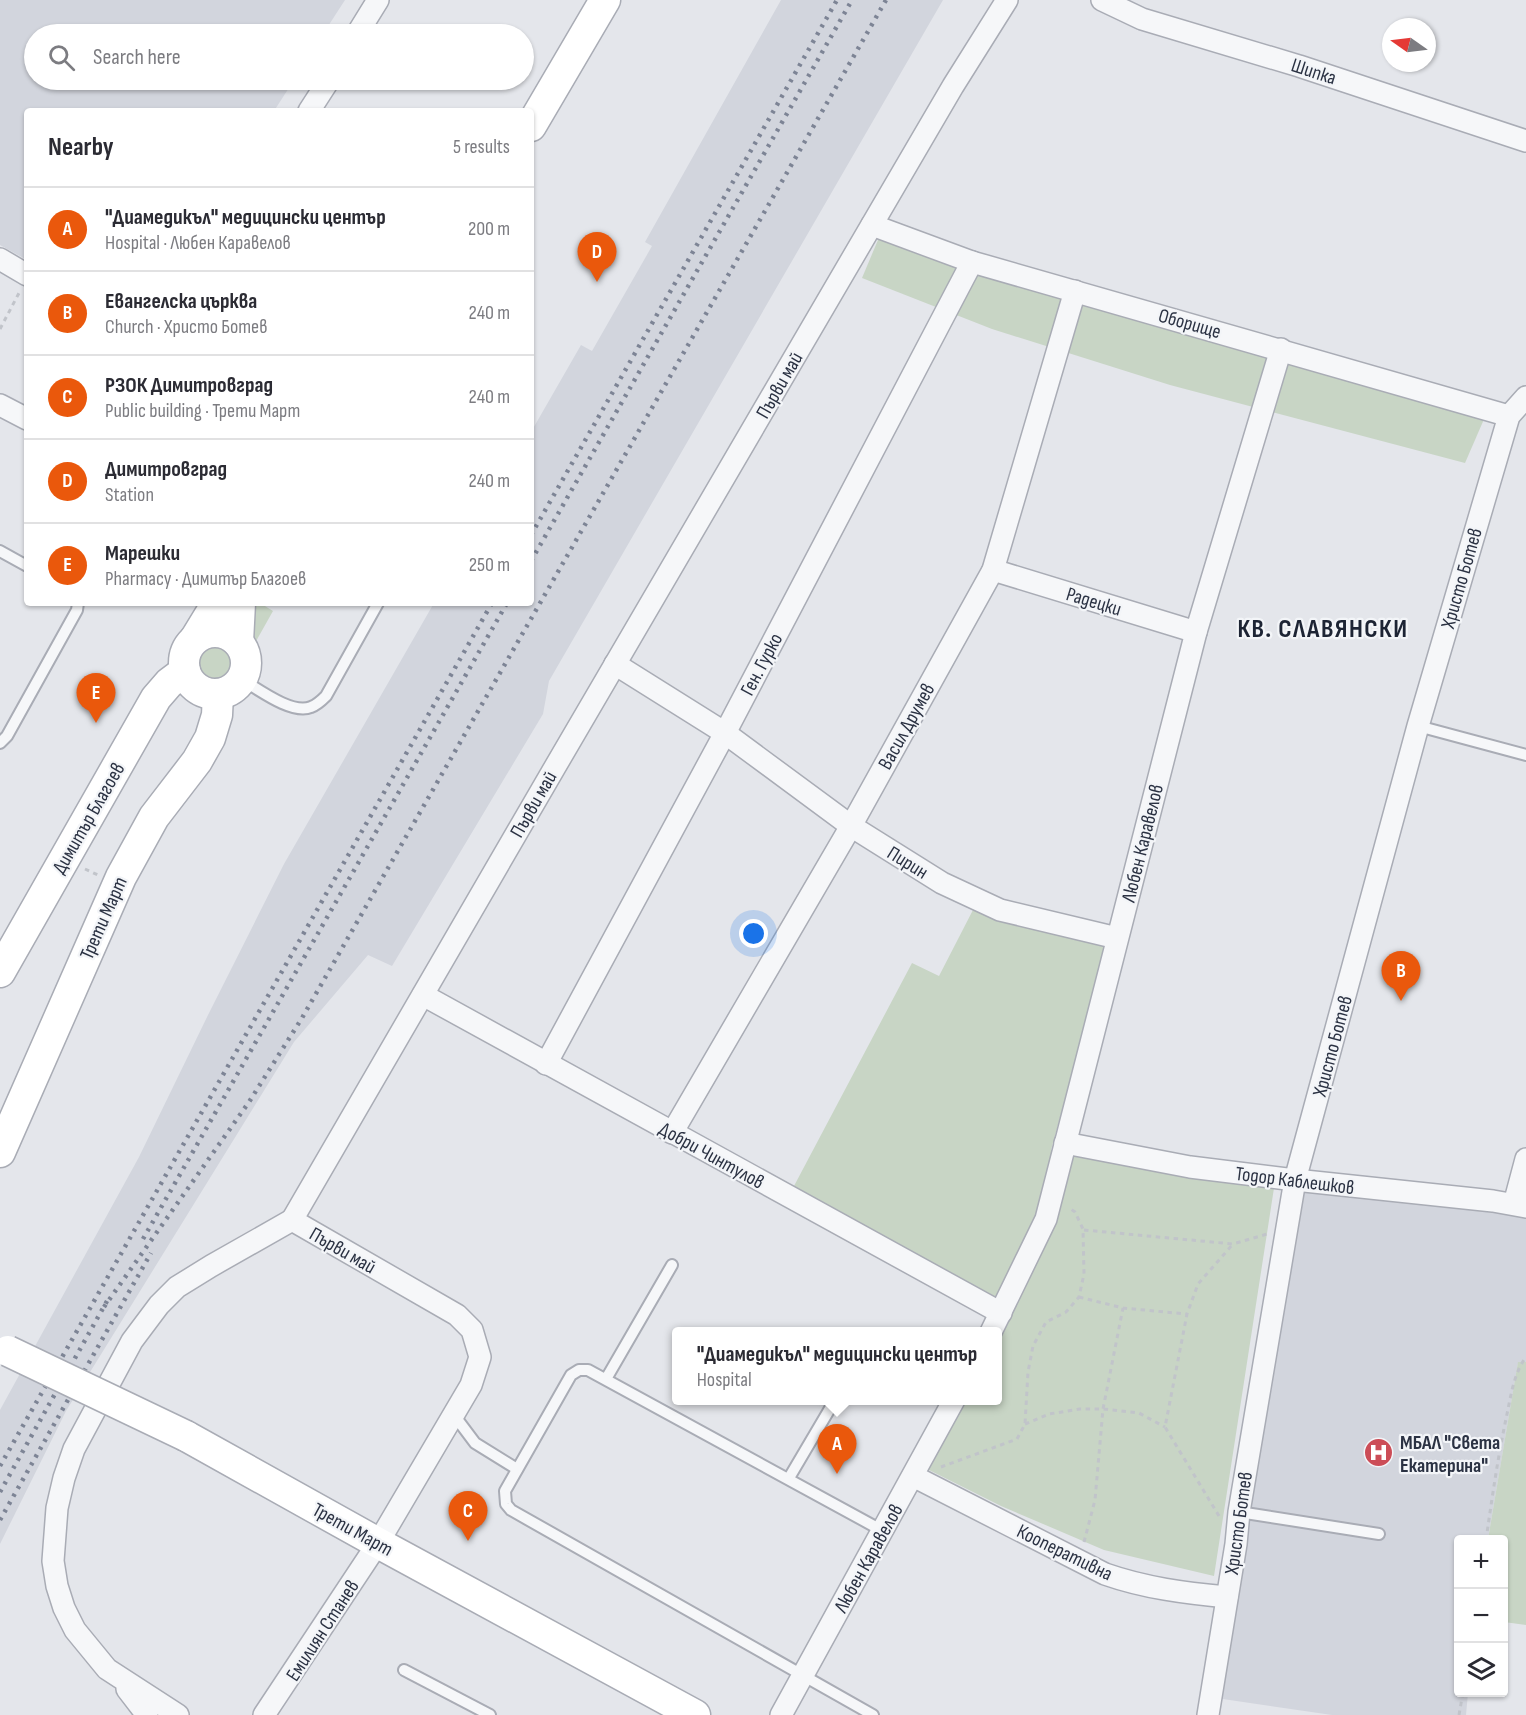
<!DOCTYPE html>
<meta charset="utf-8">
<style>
:root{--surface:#fff;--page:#f2f2f3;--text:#2b2b33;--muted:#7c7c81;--line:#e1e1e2;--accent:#ea580c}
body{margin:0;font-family:"Sofia Sans Condensed",sans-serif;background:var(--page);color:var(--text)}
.controls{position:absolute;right:18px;bottom:18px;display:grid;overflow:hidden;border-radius:6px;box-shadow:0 2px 4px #0004}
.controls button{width:54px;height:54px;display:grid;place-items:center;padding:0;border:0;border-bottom:2px solid var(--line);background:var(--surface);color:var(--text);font:30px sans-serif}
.compass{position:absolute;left:1382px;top:18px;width:54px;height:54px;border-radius:50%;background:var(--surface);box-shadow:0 2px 4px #0004;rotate:284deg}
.you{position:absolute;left:754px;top:934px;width:21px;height:21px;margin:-15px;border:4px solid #fff;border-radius:50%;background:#1a73e8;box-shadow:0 0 0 9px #1a73e833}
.badge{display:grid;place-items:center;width:39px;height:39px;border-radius:50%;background:var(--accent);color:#fff;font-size:20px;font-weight:700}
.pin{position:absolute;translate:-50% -50px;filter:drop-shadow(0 2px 3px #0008)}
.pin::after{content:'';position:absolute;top:32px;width:21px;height:18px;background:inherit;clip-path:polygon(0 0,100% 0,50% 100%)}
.popup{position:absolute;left:672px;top:1327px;width:330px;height:78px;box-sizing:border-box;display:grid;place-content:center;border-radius:6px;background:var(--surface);filter:drop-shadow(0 2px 4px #0005);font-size:20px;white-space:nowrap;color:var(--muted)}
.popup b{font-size:22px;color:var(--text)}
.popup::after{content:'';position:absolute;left:50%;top:100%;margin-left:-12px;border:12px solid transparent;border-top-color:var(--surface)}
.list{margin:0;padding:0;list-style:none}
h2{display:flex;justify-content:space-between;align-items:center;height:78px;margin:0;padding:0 24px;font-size:26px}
h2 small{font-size:20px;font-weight:400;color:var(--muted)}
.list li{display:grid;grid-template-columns:39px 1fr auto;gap:18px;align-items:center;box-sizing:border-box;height:84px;padding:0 24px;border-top:2px solid var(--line)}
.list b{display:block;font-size:22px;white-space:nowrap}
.list p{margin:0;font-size:20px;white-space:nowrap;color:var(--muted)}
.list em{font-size:20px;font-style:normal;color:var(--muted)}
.icon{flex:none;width:33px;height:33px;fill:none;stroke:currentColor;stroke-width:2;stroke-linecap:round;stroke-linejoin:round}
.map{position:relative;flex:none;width:1526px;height:1715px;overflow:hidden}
.search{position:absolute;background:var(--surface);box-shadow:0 2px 4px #0004;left:24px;top:24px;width:510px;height:66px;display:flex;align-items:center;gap:15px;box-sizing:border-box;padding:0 21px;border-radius:33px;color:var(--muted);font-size:22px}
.panel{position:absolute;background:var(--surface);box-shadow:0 2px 4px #0004;left:24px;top:108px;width:510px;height:498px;border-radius:6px}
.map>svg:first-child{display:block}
.built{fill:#d2d5dd}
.green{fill:#c8d5c5}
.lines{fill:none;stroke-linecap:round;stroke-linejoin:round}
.lane-casing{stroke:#a9acb5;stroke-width:14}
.street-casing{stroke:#a9acb5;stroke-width:24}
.secondary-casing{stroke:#a9acb5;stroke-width:33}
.path{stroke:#c1c4ca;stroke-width:3;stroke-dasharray:4.5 4.5;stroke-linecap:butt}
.lane{stroke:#f6f7f9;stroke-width:10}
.street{stroke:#f6f7f9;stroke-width:21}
.secondary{stroke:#fff;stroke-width:30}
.rail{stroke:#7d8495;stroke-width:4.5;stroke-dasharray:3 6;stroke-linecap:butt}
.secondary-bridge-casing{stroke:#a9acb5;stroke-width:33;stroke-linecap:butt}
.secondary-bridge{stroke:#fff;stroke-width:30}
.labels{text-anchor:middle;stroke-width:4.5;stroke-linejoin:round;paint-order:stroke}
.street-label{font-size:20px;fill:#2b3243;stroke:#f3f5f8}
.poi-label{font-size:20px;font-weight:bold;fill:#2b3243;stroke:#f3f5f8;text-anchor:start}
.district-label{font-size:26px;font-weight:bold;letter-spacing:1.5px;fill:#1d2434;stroke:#f3f5f8}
</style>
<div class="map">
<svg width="1526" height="1715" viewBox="0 0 1526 1715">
<rect width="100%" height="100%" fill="#e4e6eb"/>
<g class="built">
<polygon points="0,0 345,0 323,34 34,34 34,80 294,80 274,111 27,111 27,260 0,245"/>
<polygon points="781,0 943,0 549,681 543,714 392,966 368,955 294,1042 66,1411 0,1544 0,1410 139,1157 208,1015 284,864 434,603 531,603 531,432 581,345 592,351 652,246 645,242"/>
<polygon points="1296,1192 1499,1207 1526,1213 1526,1362 1518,1363 1488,1539 1458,1540 1458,1692 1468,1693 1466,1715 1332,1715 1216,1698"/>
</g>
<g class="green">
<polygon points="883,228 1488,410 1465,463 1170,385 992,329 862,278"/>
<polygon points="245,603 260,603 273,611 255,643 247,623"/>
<circle cx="214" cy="664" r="19"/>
<polygon points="974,908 1009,923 1107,947 1051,1150 1274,1188 1214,1576 1104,1550 1001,1506 925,1468 962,1401 998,1400 998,1337 1011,1312 794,1186 912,963 939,976"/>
<polygon points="1518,1362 1526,1362 1526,1625 1504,1622 1504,1540 1488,1539"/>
</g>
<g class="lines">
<defs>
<g id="lane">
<polyline points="0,551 27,566"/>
<path d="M241,679C258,689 292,715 311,707C317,705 322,700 326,696L378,603"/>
<polyline points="1418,726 1526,755"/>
<polyline points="0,743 7,736 77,610 78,603"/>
<polyline points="606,1379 672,1265"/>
<polyline points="454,1415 475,1443 517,1469"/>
<polyline points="789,1478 835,1400"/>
<polyline points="1239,1512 1379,1534"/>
<polyline points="404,1670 490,1715"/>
<polyline points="873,1715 511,1510 506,1504 505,1491 571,1375 579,1370 588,1370 883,1531"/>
</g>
<g id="street">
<polyline points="1102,0 1142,19 1299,66 1526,141"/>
<polyline points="357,34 378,0"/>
<polyline points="309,111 329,80"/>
<polyline points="872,225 972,262 1509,416"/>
<polyline points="0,259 27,275"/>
<polyline points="0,405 27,419"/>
<polyline points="993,570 1196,632"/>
<polyline points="615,664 725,733 851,826 942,883 1000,910 1117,938"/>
<polyline points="423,995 1001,1313"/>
<polyline points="546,1064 725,733 972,262"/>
<polyline points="672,1133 851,826 993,570 1075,291"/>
<polyline points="1065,1143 1190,1167 1295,1180 1493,1201 1526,1207"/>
<polyline points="1514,1204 1526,1159"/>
<polyline points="292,1220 555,767 953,86 1007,0"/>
<polyline points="991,1332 1046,1219 1196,632 1281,349"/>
<path d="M913,1476L1105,1574C1145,1588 1185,1593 1227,1597"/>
<polyline points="127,1689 147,1715"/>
<polyline points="178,1715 107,1669 75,1630 64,1608 57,1586 53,1561 57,1508 64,1478 74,1449 132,1341 159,1305 177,1287 211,1266 292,1220"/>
<polyline points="264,1715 378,1543 471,1385 480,1357 472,1330 457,1315 292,1220"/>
<polyline points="781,1715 954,1400"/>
<polyline points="1208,1715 1236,1544 1239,1512 1295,1180 1418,726 1509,416 1526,397"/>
</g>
<g id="secondary">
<polyline points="531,126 605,0"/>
<circle cx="215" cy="663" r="31"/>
<polyline points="195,639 217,603"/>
<polyline points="238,642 240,603"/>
<polyline points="0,972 156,698 169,683 185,671"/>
<polyline points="0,1152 121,877 154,817 197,761 210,738 217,715 218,694"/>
<polyline points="186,1436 378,1543 695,1715"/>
</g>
</defs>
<use href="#lane" class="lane-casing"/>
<use href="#street" class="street-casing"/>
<use href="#secondary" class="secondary-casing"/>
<g class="path">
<polyline points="0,329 19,293"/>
<polyline points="85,869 98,875"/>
<polyline points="1084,1230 1233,1244 1267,1234"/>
<polyline points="1079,1297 1123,1308 1186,1314"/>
<polyline points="1025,1424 1049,1414 1080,1409 1103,1409 1139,1413 1165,1427"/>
<polyline points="941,1467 1017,1439 1025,1424 1028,1372 1033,1346 1046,1322 1066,1312 1079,1297 1084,1274 1083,1229 1075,1212 1068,1207"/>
<polyline points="1219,1516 1165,1427 1187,1314 1198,1284 1233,1244"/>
<path d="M1486,1540C1492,1498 1498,1456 1507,1414C1511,1395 1514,1373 1526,1357"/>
<polyline points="1084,1542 1095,1500 1103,1409 1123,1308"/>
<polyline points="1459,1715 1463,1692"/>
</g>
<use href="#lane" class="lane"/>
<use href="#street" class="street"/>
<use href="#secondary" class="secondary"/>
<g class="rail">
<polyline points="531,535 837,0"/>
<polyline points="531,561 852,0"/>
<polyline points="143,1239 507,603"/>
<polyline points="104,1307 249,1102 302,1018 886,0"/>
<polyline points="0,1466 492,603"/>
<polyline points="0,1492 107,1301"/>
<polyline points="0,1520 151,1253"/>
</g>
<defs>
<polyline id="secondary-bridge" points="8,1351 186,1436"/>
</defs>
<use href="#secondary-bridge" class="secondary-bridge-casing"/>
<use href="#secondary-bridge" class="secondary-bridge"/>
</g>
<defs>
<symbol id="hospital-disc" viewBox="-11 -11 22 22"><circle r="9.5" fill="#cc4d57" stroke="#f3f5f8"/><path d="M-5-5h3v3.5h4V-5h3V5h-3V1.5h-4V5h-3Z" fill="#fff"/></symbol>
</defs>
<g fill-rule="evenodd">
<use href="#hospital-disc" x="1362" y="1436" width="33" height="33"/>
</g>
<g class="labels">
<g class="street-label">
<text transform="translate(1314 71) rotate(18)" y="7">Шипка</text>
<text transform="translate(1190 323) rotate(16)" y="7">Оборище</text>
<text transform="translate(779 385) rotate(-60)" y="7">Първи май</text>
<text transform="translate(1461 578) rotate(-74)" y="7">Христо Ботев</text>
<text transform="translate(1094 601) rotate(17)" y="7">Радецки</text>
<text transform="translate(761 664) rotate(-62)" y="7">Ген. Гурко</text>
<text transform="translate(906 726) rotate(-61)" y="7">Васил Друмев</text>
<text transform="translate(533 804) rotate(-60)" y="7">Първи май</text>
<text transform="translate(88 818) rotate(-60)" y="7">Димитър Благоев</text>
<text transform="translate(1142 843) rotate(-76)" y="7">Любен Каравелов</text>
<text transform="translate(908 862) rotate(32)" y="7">Пирин</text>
<text transform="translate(103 918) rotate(-66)" y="7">Трети Март</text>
<text transform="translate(1332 1046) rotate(-75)" y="7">Христо Ботев</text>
<text transform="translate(712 1155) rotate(29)" y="7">Добри Чинтулов</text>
<text transform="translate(1295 1180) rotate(7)" y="7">Тодор Каблешков</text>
<text transform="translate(343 1250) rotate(30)" y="7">Първи май</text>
<text transform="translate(1238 1523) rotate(-82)" y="7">Христо Ботев</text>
<text transform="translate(353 1529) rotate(29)" y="7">Трети Март</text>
<text transform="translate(1065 1552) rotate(26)" y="7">Кооперативна</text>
<text transform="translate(868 1558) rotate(-61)" y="7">Любен Каравелов</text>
<text transform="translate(322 1630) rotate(-57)" y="7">Емилиян Станев</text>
</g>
<g class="poi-label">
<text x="1400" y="1449">МБАЛ "Света<tspan x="1400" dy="23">Екатерина"</tspan></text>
</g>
<g class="district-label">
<text x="1323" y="637">КВ. СЛАВЯНСКИ</text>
</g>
</g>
</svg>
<div class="controls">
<button>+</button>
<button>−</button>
<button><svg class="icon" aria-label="layers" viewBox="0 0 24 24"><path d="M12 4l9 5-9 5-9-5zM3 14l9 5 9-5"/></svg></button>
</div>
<svg class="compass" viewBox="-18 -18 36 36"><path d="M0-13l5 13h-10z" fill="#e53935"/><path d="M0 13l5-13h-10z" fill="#7c7c81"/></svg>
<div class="you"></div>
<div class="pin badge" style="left:837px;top:1474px">A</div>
<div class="popup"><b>&quot;Диамедикъл&quot; медицински център</b>Hospital</div>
<div class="pin badge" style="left:1401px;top:1001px">B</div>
<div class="pin badge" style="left:468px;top:1541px">C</div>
<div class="pin badge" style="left:597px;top:282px">D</div>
<div class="pin badge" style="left:96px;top:723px">E</div>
<div class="search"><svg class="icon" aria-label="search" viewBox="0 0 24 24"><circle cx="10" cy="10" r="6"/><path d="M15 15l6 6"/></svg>Search here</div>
<section class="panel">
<h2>Nearby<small>5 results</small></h2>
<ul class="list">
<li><span class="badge">A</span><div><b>&quot;Диамедикъл&quot; медицински център</b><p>Hospital · Любен Каравелов</p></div><em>200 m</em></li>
<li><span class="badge">B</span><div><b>Евангелска църква</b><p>Church · Христо Ботев</p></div><em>240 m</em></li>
<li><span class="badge">C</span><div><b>РЗОК Димитровград</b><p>Public building · Трети Март</p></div><em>240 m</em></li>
<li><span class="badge">D</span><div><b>Димитровград</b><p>Station</p></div><em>240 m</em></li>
<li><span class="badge">E</span><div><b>Марешки</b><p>Pharmacy · Димитър Благоев</p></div><em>250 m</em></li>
</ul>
</section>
</div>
